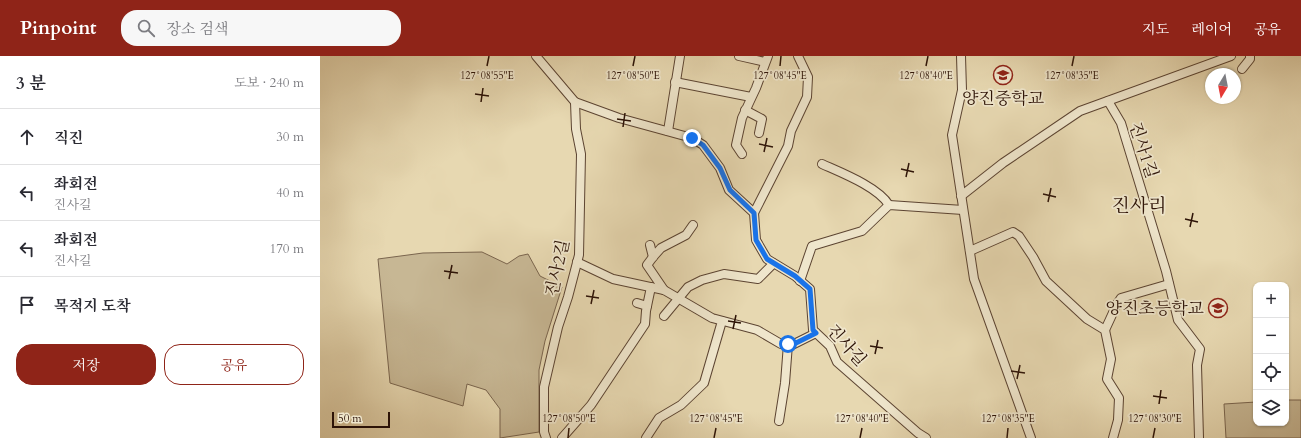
<!DOCTYPE html>
<html lang="ko">
<meta charset="utf-8">
<style>
:root{--surface:#fff;--page:#f7f7f7;--text:#2b2b33;--muted:#7c7c81;--line:#e1e1e2;--accent:#8f2418}
body{margin:0;font-family:Cardo,"Noto Serif KR",serif;background:var(--page);color:var(--text)}
.controls{position:absolute;right:12px;bottom:12px;display:grid;overflow:hidden;border-radius:8px;box-shadow:0 1px 3px #0004}
.controls button{width:36px;height:36px;display:grid;place-items:center;padding:0;border:0;border-bottom:1px solid var(--line);background:var(--surface);color:var(--text);font:20px sans-serif}
.compass{position:absolute;left:885px;top:12px;width:36px;height:36px;border-radius:50%;background:var(--surface);box-shadow:0 1px 3px #0004;rotate:190deg}
.scale{position:absolute;left:12px;bottom:10px;width:58px;box-sizing:border-box;padding-left:4px;border:2px solid #2d1307;border-top:0;font-size:11px;line-height:14px;white-space:nowrap;color:#2d1307;-webkit-text-stroke:3px #efe6cc;paint-order:stroke}
.stop{position:absolute;width:12px;height:12px;margin:-9px;border:3px solid #1a73e8;border-radius:50%;background:#fff}
.stop.end{background:#1a73e8;border-color:#fff;box-shadow:0 1px 4px #0008}
.list{margin:0;padding:0;list-style:none}
h2{display:flex;justify-content:space-between;align-items:center;height:52px;margin:0;padding:0 16px;font-size:17px}
h2 small{font-size:13px;font-weight:400;color:var(--muted)}
.list li{display:grid;grid-template-columns:26px 1fr auto;gap:12px;align-items:center;box-sizing:border-box;height:56px;padding:0 16px;border-top:1px solid var(--line)}
.list b{display:block;font-size:15px;white-space:nowrap}
.list p{margin:0;font-size:13px;white-space:nowrap;color:var(--muted)}
.list em{font-size:13px;font-style:normal;color:var(--muted)}
.actions{display:flex;gap:8px;padding:12px 16px}
.actions a{flex:1;padding:9px 0;border:1px solid var(--accent);border-radius:16px;text-align:center;font-size:14px;color:var(--accent)}
.actions .main{background:var(--accent);color:#fff}
.icon{flex:none;width:22px;height:22px;fill:none;stroke:currentColor;stroke-width:2;stroke-linecap:round;stroke-linejoin:round}
.map{position:relative;flex:none;width:981px;height:382px;overflow:hidden}
header{display:flex;align-items:center;gap:24px;box-sizing:border-box;height:56px;padding:0 20px;background:var(--accent);color:#fff}
header strong{font-size:19px}
nav{display:flex;gap:22px;margin-inline-start:auto;font-size:14px}
.search{width:280px;height:36px;background:var(--page);display:flex;align-items:center;gap:10px;box-sizing:border-box;padding:0 14px;border-radius:16px;color:var(--muted);font-size:15px}
main{display:flex}
aside{flex:1;background:var(--surface)}
.map>svg:first-child{display:block}
.green{fill:#c7b794;stroke:#7a654e}
.lines{fill:none;stroke-linecap:round;stroke-linejoin:round}
.minor-casing{stroke:#5c4432;stroke-width:10}
.minor{stroke:#efe6cc;stroke-width:8}
.route{stroke:#1a73e8;stroke-width:5}
.ticks{fill:none;stroke:#2d1307;stroke-width:1.5}
.labels{text-anchor:middle;stroke-width:3.5;stroke-linejoin:round;paint-order:stroke}
.poi-label{font-size:17px;fill:#2d1307;stroke:#efe6cc}
.street-label{font-size:17px;fill:#2d1307;stroke:#efe6cc}
.quarter-label{font-size:19px;fill:#2d1307;stroke:#efe6cc}
.ticks-label{font-size:10px;text-anchor:middle;fill:#2d1307;stroke:#efe6cc;stroke-width:3.5;stroke-linejoin:round;paint-order:stroke}
</style>
<header>
<strong>Pinpoint</strong>
<div class="search"><svg class="icon" aria-label="search" viewBox="0 0 24 24"><circle cx="10" cy="10" r="6"/><path d="M15 15l6 6"/></svg>장소 검색</div>
<nav><a>지도</a><a>레이어</a><a>공유</a></nav>
</header>
<main>
<aside>
<h2>3 분<small>도보 · 240 m</small></h2>
<ul class="list">
<li><svg class="icon" aria-label="ahead" viewBox="0 0 24 24"><path d="M12 20V5M6 11l6-6 6 6"/></svg><div><b>직진</b></div><em>30 m</em></li>
<li><svg class="icon" aria-label="left" viewBox="0 0 24 24"><path d="M17 20v-9H6M10 6l-5 5 5 5"/></svg><div><b>좌회전</b><p>진사길</p></div><em>40 m</em></li>
<li><svg class="icon" aria-label="left" viewBox="0 0 24 24"><path d="M17 20v-9H6M10 6l-5 5 5 5"/></svg><div><b>좌회전</b><p>진사길</p></div><em>170 m</em></li>
<li><svg class="icon" aria-label="arrive" viewBox="0 0 24 24"><path d="M6 21V4h12l-3 4 3 4H6"/></svg><div><b>목적지 도착</b></div></li>
</ul>
<div class="actions"><a class="main">저장</a><a>공유</a></div>
</aside>
<div class="map">
<svg width="981" height="382" viewBox="0 0 981 382">
<rect width="100%" height="100%" fill="#e7d8b1"/>
<filter id="stains"><feTurbulence type="fractalNoise" baseFrequency=".005" numOctaves="4"/><feColorMatrix values="0 0 0 0 .2 0 0 0 0 .09 0 0 0 0 .02 0 0 0 .5 -.17"/></filter>
<radialGradient id="worn" r=".72"><stop offset=".6" stop-color="#630" stop-opacity="0"/><stop offset="1" stop-color="#630" stop-opacity=".3"/></radialGradient>
<g class="green">
<polygon points="162,196 187,208 199,200 208,198 220,220 242,231 225,285 219,314 219,376 180,382 180,353 166,334 147,328 143,350 70,327 58,203 103,197"/>
<polygon points="966,344 981,344 981,382 906,382 904,348 936,346 936,367 966,367"/>
</g>
<g class="lines">
<defs>
<g id="minor">
<polyline points="216,0 255,46 299,62 372,82 383,89 400,112 409,134 434,157 436,184 447,203 475,220 490,233 493,274 510,290 517,306 598,377 606,382"/>
<polyline points="419,0 445,6"/>
<polyline points="641,0 642,34 632,79 654,223 711,382"/>
<polyline points="922,13 930,3 930,0"/>
<polyline points="355,26 431,41"/>
<polyline points="788,45 801,67 846,215 858,264 880,293 877,309 879,382"/>
<polyline points="425,54 442,63 439,77"/>
<polyline points="348,75 360,0"/>
<polyline points="422,98 416,89 422,62 436,32 448,0"/>
<path d="M502,108C522,117 558,131 569,149"/>
<polyline points="641,140 683,107 760,55 911,0"/>
<polyline points="434,157 468,90 471,75 487,41 488,21 478,0"/>
<polyline points="330,189 333,201"/>
<polyline points="650,195 693,176 699,180 713,201 726,225 767,263 785,274 791,303 787,323 799,342 798,364 793,382"/>
<polyline points="257,206 293,223 344,234 392,262 437,274 461,288 474,288 496,277"/>
<polyline points="480,225 492,190 542,175 569,149 643,154"/>
<polyline points="344,234 327,209 333,201 341,192 366,179 373,169"/>
<polyline points="317,247 327,250"/>
<polyline points="344,260 368,231 382,224 404,218 438,223 451,210 453,207"/>
<polyline points="785,274 797,248 801,242 849,228"/>
<polyline points="459,365 465,327 468,288"/>
<polyline points="226,382 224,376 224,331 238,271 248,241 259,199 261,98 256,73 255,46"/>
<polyline points="242,382 271,349 325,268 326,255 331,231"/>
<polyline points="326,382 339,362 361,349 384,327 402,265"/>
</g>
</defs>
<use href="#minor" class="minor-casing"/>
<use href="#minor" class="minor"/>
</g>
<g class="lines">
<polyline class="route" points="372,82 383,89 400,112 410,134 434,157 436,184 447,203 475,220 490,233 493,274 496,277 474,288 468,288"/>
</g>
<path class="ticks" d="M167,10L169,0M313,10L315,0M460,10L461,0M606,10L608,0M752,10L754,0M155,38L169,40M161,46L163,32M297,63L311,65M303,71L305,57M439,88L453,91M444,96L447,82M581,113L594,116M586,121L589,107M723,138L736,141M728,146L731,132M865,163L878,166M870,171L873,157M124,215L138,217M129,223L132,209M266,240L279,242M271,248L274,234M408,265L421,267M413,273L416,259M550,290L563,292M555,298L558,284M691,315L705,317M697,323L700,309M833,340L847,342M839,348L841,334M248,382L249,372M394,382L396,372M540,382L542,372M687,382L688,372M833,382L835,372"/>
<defs>
<symbol id="school-ring" viewBox="-11 -11 22 22"><circle r="9.5" fill="#efe6cc" stroke="#8f2418" stroke-width="1.5"/><path d="M0-5L7-2L0 1L-7-2ZM-4 1L0 2.5L4 1V4Q0 6-4 4Z" fill="#8f2418"/></symbol>
</defs>
<g fill-rule="evenodd">
<use href="#school-ring" x="672" y="8" width="22" height="22"/>
<use href="#school-ring" x="887" y="241" width="22" height="22"/>
</g>
<g class="labels">
<g class="poi-label">
<text x="683" y="48">양진중학교</text>
<text x="884" y="258" text-anchor="end">양진초등학교</text>
</g>
<g class="street-label">
<text transform="translate(824 94) rotate(72)" y="6">진사1길</text>
<text transform="translate(237 212) rotate(-78)" y="6">진사2길</text>
<text transform="translate(527 289) rotate(48)" y="6">진사길</text>
</g>
<g class="quarter-label">
<text x="819" y="156">진사리</text>
</g>
</g>
<g class="ticks-label">
<text x="752" y="23">127°08'35"E</text>
<text x="167" y="23">127°08'55"E</text>
<text x="313" y="23">127°08'50"E</text>
<text x="460" y="23">127°08'45"E</text>
<text x="606" y="23">127°08'40"E</text>
<text x="249" y="366">127°08'50"E</text>
<text x="396" y="366">127°08'45"E</text>
<text x="542" y="366">127°08'40"E</text>
<text x="688" y="366">127°08'35"E</text>
<text x="835" y="366">127°08'30"E</text>
</g>
<rect width="100%" height="100%" filter="url(#stains)"/>
<rect width="100%" height="100%" fill="url(#worn)"/>
</svg>
<div class="controls">
<button>+</button>
<button>−</button>
<button><svg class="icon" aria-label="locate" viewBox="0 0 24 24"><circle cx="12" cy="12" r="6"/><path d="M12 2v4M12 18v4M2 12h4M18 12h4"/></svg></button>
<button><svg class="icon" aria-label="layers" viewBox="0 0 24 24"><path d="M12 4l9 5-9 5-9-5zM3 14l9 5 9-5"/></svg></button>
</div>
<svg class="compass" viewBox="-18 -18 36 36"><path d="M0-13l5 13h-10z" fill="#e53935"/><path d="M0 13l5-13h-10z" fill="#7c7c81"/></svg>
<div class="scale">50 m</div>
<div class="stop" style="left:468px;top:288px"></div>
<div class="stop end" style="left:372px;top:82px"></div>
</div>
</main>
